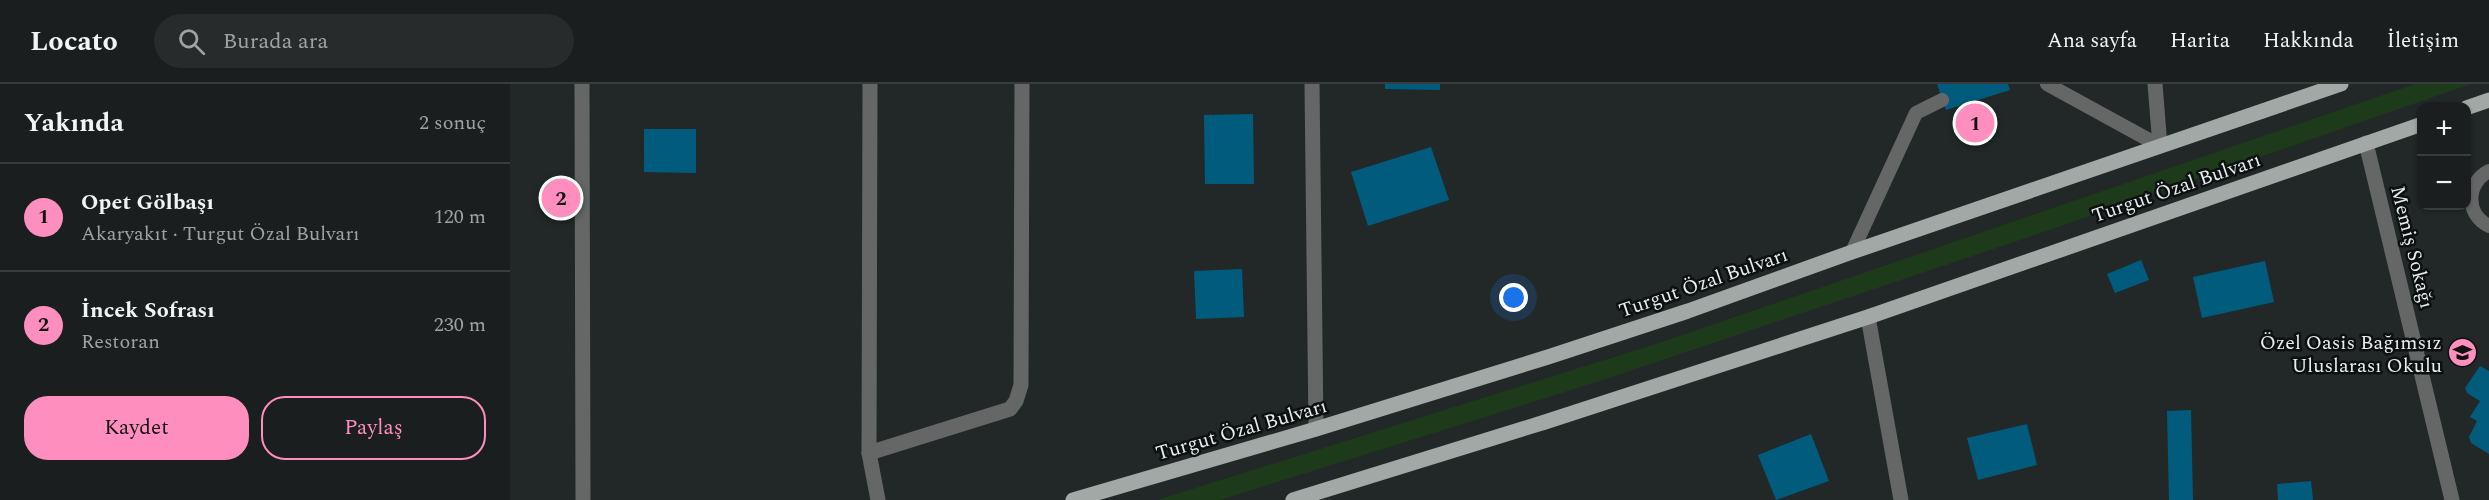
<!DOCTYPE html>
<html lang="tr">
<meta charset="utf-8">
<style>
:root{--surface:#1a1e1e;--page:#272b2b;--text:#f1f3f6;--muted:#9fa2a4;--line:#383c3c;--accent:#fe8ebe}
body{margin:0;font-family:Spectral,serif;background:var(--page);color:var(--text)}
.controls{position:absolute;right:18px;top:18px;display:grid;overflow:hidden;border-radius:12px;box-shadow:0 2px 4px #0004}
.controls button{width:54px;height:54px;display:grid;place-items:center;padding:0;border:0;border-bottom:2px solid var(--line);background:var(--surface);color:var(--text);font:30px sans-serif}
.you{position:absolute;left:1004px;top:214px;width:21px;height:21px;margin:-15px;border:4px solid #fff;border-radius:50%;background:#1a73e8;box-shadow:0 0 0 9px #1a73e833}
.badge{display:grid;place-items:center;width:39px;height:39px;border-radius:50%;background:var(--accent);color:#111;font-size:20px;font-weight:700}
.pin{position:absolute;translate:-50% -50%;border:3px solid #fff;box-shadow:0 2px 6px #0006}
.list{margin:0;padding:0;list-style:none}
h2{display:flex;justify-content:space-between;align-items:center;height:78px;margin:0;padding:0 24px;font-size:26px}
h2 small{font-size:20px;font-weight:400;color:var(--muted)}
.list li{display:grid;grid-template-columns:39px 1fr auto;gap:18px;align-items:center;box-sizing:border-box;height:108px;padding:0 24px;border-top:2px solid var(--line)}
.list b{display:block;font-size:22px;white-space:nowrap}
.list p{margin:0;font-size:20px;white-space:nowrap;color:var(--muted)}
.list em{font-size:20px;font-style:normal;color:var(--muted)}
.actions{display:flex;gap:12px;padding:18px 24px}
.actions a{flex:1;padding:14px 0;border:2px solid var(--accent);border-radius:24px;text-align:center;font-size:21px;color:var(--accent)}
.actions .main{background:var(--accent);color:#111}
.icon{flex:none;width:33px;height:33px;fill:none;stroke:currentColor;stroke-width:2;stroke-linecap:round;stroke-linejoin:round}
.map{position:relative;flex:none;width:1979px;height:416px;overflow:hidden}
header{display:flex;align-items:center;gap:36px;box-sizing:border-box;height:84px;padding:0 30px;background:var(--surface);border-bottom:2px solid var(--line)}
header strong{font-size:28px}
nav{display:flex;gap:33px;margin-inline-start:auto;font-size:21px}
.search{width:420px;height:54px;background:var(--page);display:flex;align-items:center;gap:15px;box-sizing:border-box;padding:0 21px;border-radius:33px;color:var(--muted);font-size:22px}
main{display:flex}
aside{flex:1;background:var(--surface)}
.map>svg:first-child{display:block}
.green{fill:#1d3a1a}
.building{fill:#015b7d}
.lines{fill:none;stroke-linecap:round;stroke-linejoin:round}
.lane{stroke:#646766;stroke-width:14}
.street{stroke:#646766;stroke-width:15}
.primary{stroke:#a2a8a6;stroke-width:15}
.labels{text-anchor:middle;stroke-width:5;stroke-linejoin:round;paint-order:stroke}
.street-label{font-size:20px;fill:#e9eded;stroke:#0d1010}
.poi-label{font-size:20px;fill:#e9eded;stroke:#0d1010;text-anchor:end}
</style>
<header>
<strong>Locato</strong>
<div class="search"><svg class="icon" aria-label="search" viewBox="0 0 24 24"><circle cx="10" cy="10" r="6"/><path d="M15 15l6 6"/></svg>Burada ara</div>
<nav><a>Ana sayfa</a><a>Harita</a><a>Hakkında</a><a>İletişim</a></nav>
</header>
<main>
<aside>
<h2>Yakında<small>2 sonuç</small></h2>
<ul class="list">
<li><span class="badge">1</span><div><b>Opet Gölbaşı</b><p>Akaryakıt · Turgut Özal Bulvarı</p></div><em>120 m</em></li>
<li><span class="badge">2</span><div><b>İncek Sofrası</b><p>Restoran</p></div><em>230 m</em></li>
</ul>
<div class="actions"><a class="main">Kaydet</a><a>Paylaş</a></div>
</aside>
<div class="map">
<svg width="1979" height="416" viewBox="0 0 1979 416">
<rect width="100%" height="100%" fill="#222828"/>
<polygon class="green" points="1905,0 1961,0 1516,154 1090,297 710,416 647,416 1152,258"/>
<g class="building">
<polygon points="875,0 930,0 930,6 875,5"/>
<polygon points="1427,0 1498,0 1500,6 1436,26"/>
<polygon points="743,30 744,100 695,100 694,31"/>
<polygon points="134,45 186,45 186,89 134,88"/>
<polygon points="921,63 939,116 858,142 841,88"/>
<polygon points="1631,176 1639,196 1605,209 1597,190"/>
<polygon points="1755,177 1764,218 1692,234 1683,193"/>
<polygon points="732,185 734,233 686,235 684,187"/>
<polygon points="1970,282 1979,287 1979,370 1961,359 1959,353 1967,337 1960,333 1970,317 1957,309 1955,304"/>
<polygon points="1681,326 1683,416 1659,416 1657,327"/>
<polygon points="1517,340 1527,381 1468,396 1457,354"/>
<polygon points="1301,350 1319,397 1266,416 1248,371"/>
<polygon points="1801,397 1803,416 1768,416 1767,400"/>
</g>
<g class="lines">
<g class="lane">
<polyline points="1537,0 1650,62"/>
<path d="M1979,87C1956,99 1955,130 1979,142"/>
<polyline points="1342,168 1406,29 1432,16"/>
</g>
<g class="street">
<polyline points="72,0 73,416"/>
<polyline points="360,0 359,369 368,416"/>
<polyline points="802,0 806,345"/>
<polyline points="1645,0 1650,62"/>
<polyline points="1856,59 1942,416"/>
<polyline points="1358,233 1391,416"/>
<polyline points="359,369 500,325 506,317 511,301 512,0"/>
</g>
<g class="primary">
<polyline points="1956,24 1979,16"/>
<polyline points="563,416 806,345 1038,273 1178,227 1342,168 1831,0"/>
<polyline points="783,416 1035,338 1358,233 1912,40"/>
</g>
</g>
<defs>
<symbol id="school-disc" viewBox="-11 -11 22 22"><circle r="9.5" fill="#fe8ebe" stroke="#0d1010"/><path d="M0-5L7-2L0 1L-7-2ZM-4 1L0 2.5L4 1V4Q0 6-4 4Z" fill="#111"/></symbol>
</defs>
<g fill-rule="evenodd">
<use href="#school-disc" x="1936" y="252" width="33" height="33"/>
</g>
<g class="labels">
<g class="street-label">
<text transform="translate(1666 103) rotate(-19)" y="7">Turgut Özal Bulvarı</text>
<text transform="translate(1903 163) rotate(76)" y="7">Memiş Sokağı</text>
<text transform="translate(1193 198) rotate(-19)" y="7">Turgut Özal Bulvarı</text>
<text transform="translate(731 345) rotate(-16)" y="7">Turgut Özal Bulvarı</text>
</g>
<g class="poi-label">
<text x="1932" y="265">Özel Oasis Bağımsız<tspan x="1932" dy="23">Uluslarası Okulu</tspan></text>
</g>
</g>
</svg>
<div class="controls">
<button>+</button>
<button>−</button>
</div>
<div class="you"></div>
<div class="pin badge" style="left:1465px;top:39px">1</div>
<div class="pin badge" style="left:51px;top:114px">2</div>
</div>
</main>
